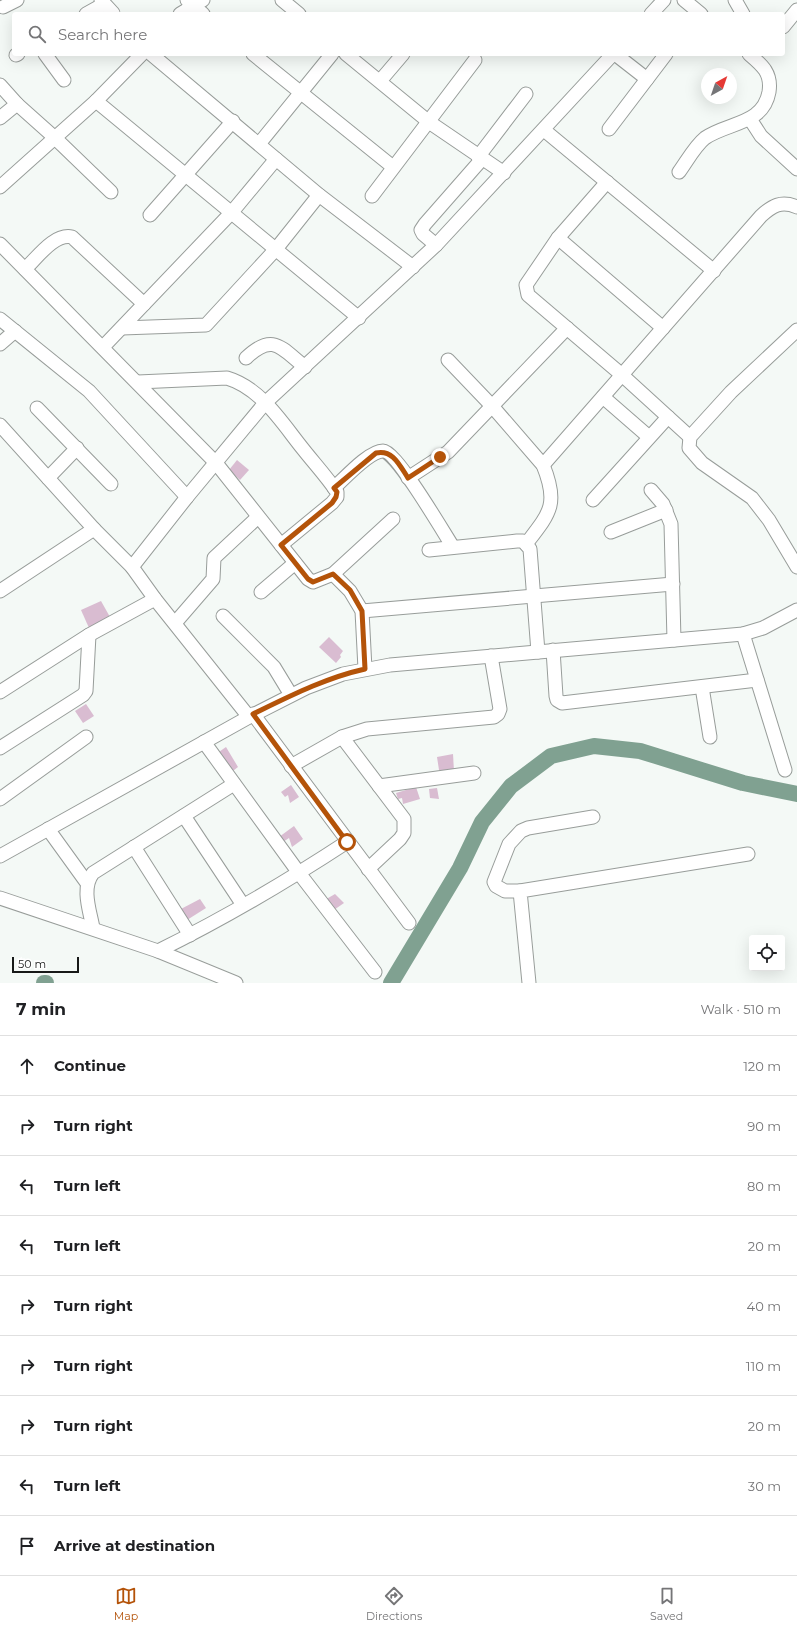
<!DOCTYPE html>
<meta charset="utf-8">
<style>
:root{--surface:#fff;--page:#f2f2f2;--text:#202124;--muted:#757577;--line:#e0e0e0;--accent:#b45309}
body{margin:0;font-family:Montserrat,sans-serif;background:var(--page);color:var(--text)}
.controls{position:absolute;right:12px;bottom:12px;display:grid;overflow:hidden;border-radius:4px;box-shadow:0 4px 16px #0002}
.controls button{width:36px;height:36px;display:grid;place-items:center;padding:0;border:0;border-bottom:1px solid var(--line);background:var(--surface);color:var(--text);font:20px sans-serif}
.compass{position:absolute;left:701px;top:68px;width:36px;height:36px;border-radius:50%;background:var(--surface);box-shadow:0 4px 16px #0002;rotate:40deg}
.scale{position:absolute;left:12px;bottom:10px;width:67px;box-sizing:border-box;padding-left:4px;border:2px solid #171918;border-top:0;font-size:11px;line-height:14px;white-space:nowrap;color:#171918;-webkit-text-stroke:3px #fff;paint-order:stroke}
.stop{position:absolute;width:12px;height:12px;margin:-9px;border:3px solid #b45309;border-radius:50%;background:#fff}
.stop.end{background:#b45309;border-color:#fff;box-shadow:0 1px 4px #0008}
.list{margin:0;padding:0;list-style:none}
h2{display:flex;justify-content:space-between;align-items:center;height:52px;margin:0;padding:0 16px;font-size:17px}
h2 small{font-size:13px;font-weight:400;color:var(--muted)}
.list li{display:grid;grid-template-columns:26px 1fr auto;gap:12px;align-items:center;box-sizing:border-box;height:60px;padding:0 16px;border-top:1px solid var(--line)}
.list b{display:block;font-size:15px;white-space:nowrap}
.list em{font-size:13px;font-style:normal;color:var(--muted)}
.icon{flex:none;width:22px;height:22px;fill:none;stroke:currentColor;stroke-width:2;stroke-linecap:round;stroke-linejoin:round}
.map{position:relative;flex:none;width:797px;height:983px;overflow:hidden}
.search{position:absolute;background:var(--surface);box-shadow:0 4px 16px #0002;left:12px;right:12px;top:12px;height:44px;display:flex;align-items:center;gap:10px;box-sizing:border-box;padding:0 14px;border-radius:4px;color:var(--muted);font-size:15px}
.sheet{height:592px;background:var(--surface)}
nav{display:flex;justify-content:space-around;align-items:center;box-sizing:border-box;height:56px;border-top:1px solid var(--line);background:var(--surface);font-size:11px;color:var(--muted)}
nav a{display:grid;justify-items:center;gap:2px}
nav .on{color:var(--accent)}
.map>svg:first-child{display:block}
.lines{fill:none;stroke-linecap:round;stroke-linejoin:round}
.river{stroke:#80a191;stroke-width:16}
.building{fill:#d9bcd1}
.minor-casing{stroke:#989d9a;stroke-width:15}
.minor{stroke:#fff;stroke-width:13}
.route{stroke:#b45309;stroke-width:5}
</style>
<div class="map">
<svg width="797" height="983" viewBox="0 0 797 983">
<rect width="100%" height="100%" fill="#f4f9f6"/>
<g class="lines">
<g class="river">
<polyline points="44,983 46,983"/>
<polyline points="391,983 460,868 482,822 511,786 551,756 594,746 640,751 743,783 797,794"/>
</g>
</g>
<g class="building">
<polygon points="237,460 249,470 240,480 229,470"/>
<polygon points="101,601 110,617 89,628 81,610"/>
<polygon points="329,637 343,651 340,655 341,657 336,663 319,647"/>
<polygon points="86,704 94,716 83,723 75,711"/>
<polygon points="226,747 238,767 229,774 216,754"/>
<polygon points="453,754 454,771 439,770 437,757"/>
<polygon points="291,785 299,797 290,803 288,795 285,797 281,792"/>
<polygon points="416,787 420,799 403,804 402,798 398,799 396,793"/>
<polygon points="437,788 439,799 430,798 429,789"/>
<polygon points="294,826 303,839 292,847 289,838 283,842 279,837"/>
<polygon points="335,894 344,903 331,912 323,901"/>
<polygon points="200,899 206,908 187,920 179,910"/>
</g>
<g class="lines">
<defs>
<g id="minor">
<polyline points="101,0 113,13"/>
<polyline points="187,0 203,14"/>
<polyline points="282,0 299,14"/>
<polyline points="684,0 701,14"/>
<polyline points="735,0 743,14"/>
<polyline points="3,7 17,0"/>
<polyline points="86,14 104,4"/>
<polyline points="180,14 203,0"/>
<polyline points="651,14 664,0"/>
<polyline points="783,27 797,10"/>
<polyline points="45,54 64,80"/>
<polyline points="151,54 319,195 413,267"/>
<polyline points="253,54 393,167"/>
<polyline points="346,54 429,122 504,173"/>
<polyline points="615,54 647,79"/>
<polyline points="16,55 18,54"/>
<polyline points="380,81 403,54"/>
<polyline points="0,85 17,104 54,137 111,192"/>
<polyline points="96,101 359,318"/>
<polyline points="0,118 17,104"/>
<polyline points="750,119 761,136 797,169"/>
<polyline points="609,129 666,54"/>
<polyline points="544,130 714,271"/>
<polyline points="259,144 332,54"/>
<polyline points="478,157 526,94"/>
<path d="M679,172C687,161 695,146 705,138C728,122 763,125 769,92C772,73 762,65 749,54"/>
<polyline points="607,182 558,238 526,285 528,295 622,375 690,437"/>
<polyline points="0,187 96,101 142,54"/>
<polyline points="372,196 475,60"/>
<polyline points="150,215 233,121"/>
<polyline points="558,238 663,328"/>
<polyline points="0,244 216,463 308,579 313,582 333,574 393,519"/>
<polyline points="436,245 423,234 421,230 425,224 482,159"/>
<path d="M25,269C37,258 54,233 72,237L144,304"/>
<polyline points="0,319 89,391 187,497"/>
<polyline points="122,328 206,325 276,249 319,195"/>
<polyline points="797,330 731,392 690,437 689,448 702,463 752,498 769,520 797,567"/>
<polyline points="0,344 15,331"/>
<polyline points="103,347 232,212 276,159"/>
<path d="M246,358C273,332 281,348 305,367"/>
<path d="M448,360L492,406L543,465C559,504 550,513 526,544"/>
<path d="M138,382L227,378C261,388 282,423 303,449C314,463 327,477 337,492V497L332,503L281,545"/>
<polyline points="603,397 649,437"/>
<polyline points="37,408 111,484"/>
<polyline points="0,425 94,529 132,567 155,599 249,717"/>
<path d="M543,465L761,216C772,206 781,200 797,207"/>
<polyline points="48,478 77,448"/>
<polyline points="408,478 448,452 567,328"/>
<path d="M334,488C345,478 369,451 383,451C396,451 444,533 453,547"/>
<polyline points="651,490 663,504 671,524 674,640"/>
<polyline points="593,500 668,417"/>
<polyline points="611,532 666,510"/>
<polyline points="429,550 517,541 523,541 530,549 538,652"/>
<polyline points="132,567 187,497 265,403 436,245 613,54"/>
<polyline points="333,574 350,591 362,611 365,669"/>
<polyline points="0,591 94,529"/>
<polyline points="261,592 295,563"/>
<polyline points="362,611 673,584"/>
<polyline points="223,616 274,667 291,695"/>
<polyline points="175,623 213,579 214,558 258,517"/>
<polyline points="743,634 785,770"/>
<polyline points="553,650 556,696 557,700 562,703 757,680"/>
<polyline points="702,687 710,737"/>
<polyline points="0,692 89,635 155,599"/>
<polyline points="253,714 409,923"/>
<polyline points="342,737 404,819 404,833 400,839 368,869"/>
<polyline points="204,742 299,873 375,972"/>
<polyline points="0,748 83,695 86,691 89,635"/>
<polyline points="291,766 342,737 367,729 494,717 498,714 500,709 491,656"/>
<polyline points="379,786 474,773"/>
<polyline points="0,799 86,737"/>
<polyline points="184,816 243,905"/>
<polyline points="48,829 87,883"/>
<polyline points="134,847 190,935"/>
<polyline points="0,856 249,717 306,688 343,674 390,665 743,634 763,628 797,610"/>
<polyline points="520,891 505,891 496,886 494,882 509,844 521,831 528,828 593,817"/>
<polyline points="0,898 158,951 236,983"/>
<path d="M93,928C90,911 81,888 93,873L234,784"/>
<path d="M158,951C223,919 286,882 347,842"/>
<polyline points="529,983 520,891 748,854"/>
</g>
</defs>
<use href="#minor" class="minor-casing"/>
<use href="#minor" class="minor"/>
</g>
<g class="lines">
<path class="route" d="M347,842L253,714C290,696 325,678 365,669L362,611L350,590L333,574L313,582L308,579L281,545L332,503L336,497L337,492L334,488L376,453C393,449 400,466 408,478L440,457"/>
</g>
</svg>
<div class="controls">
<button><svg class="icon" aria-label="locate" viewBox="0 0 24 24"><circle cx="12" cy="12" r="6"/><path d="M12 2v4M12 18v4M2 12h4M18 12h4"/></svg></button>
</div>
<svg class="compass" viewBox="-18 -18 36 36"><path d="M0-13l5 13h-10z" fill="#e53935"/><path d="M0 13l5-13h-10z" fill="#757577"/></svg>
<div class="scale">50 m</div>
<div class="stop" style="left:347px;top:842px"></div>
<div class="stop end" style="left:440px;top:457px"></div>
<div class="search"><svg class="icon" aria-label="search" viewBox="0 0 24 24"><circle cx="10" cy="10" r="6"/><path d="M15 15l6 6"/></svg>Search here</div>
</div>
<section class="sheet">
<h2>7 min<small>Walk · 510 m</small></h2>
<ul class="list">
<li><svg class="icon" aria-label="ahead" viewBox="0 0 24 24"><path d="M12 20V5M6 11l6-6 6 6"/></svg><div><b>Continue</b></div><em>120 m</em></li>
<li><svg class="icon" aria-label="right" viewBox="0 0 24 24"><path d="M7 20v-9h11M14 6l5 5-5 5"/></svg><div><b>Turn right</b></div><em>90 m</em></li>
<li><svg class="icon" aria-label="left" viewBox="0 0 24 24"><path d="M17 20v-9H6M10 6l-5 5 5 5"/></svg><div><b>Turn left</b></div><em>80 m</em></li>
<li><svg class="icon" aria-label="left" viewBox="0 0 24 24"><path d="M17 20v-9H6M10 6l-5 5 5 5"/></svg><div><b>Turn left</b></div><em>20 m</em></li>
<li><svg class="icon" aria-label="right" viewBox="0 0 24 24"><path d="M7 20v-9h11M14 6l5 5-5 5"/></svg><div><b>Turn right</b></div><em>40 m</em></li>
<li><svg class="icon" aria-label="right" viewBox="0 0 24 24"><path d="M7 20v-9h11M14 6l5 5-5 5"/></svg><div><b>Turn right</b></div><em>110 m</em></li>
<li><svg class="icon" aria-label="right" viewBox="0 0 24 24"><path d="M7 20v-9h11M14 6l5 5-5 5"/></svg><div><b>Turn right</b></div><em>20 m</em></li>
<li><svg class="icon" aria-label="left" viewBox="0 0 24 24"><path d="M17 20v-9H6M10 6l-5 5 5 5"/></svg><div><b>Turn left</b></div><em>30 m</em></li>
<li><svg class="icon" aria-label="arrive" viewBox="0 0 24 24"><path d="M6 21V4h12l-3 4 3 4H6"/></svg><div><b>Arrive at destination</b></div></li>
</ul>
</section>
<nav>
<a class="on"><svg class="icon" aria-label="map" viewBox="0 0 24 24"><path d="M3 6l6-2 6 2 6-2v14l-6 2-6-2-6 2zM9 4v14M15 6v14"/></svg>Map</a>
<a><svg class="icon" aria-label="directions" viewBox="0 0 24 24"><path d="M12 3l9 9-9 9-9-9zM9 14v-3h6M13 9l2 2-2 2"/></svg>Directions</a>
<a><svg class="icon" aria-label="saved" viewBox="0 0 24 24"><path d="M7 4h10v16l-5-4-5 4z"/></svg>Saved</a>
</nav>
